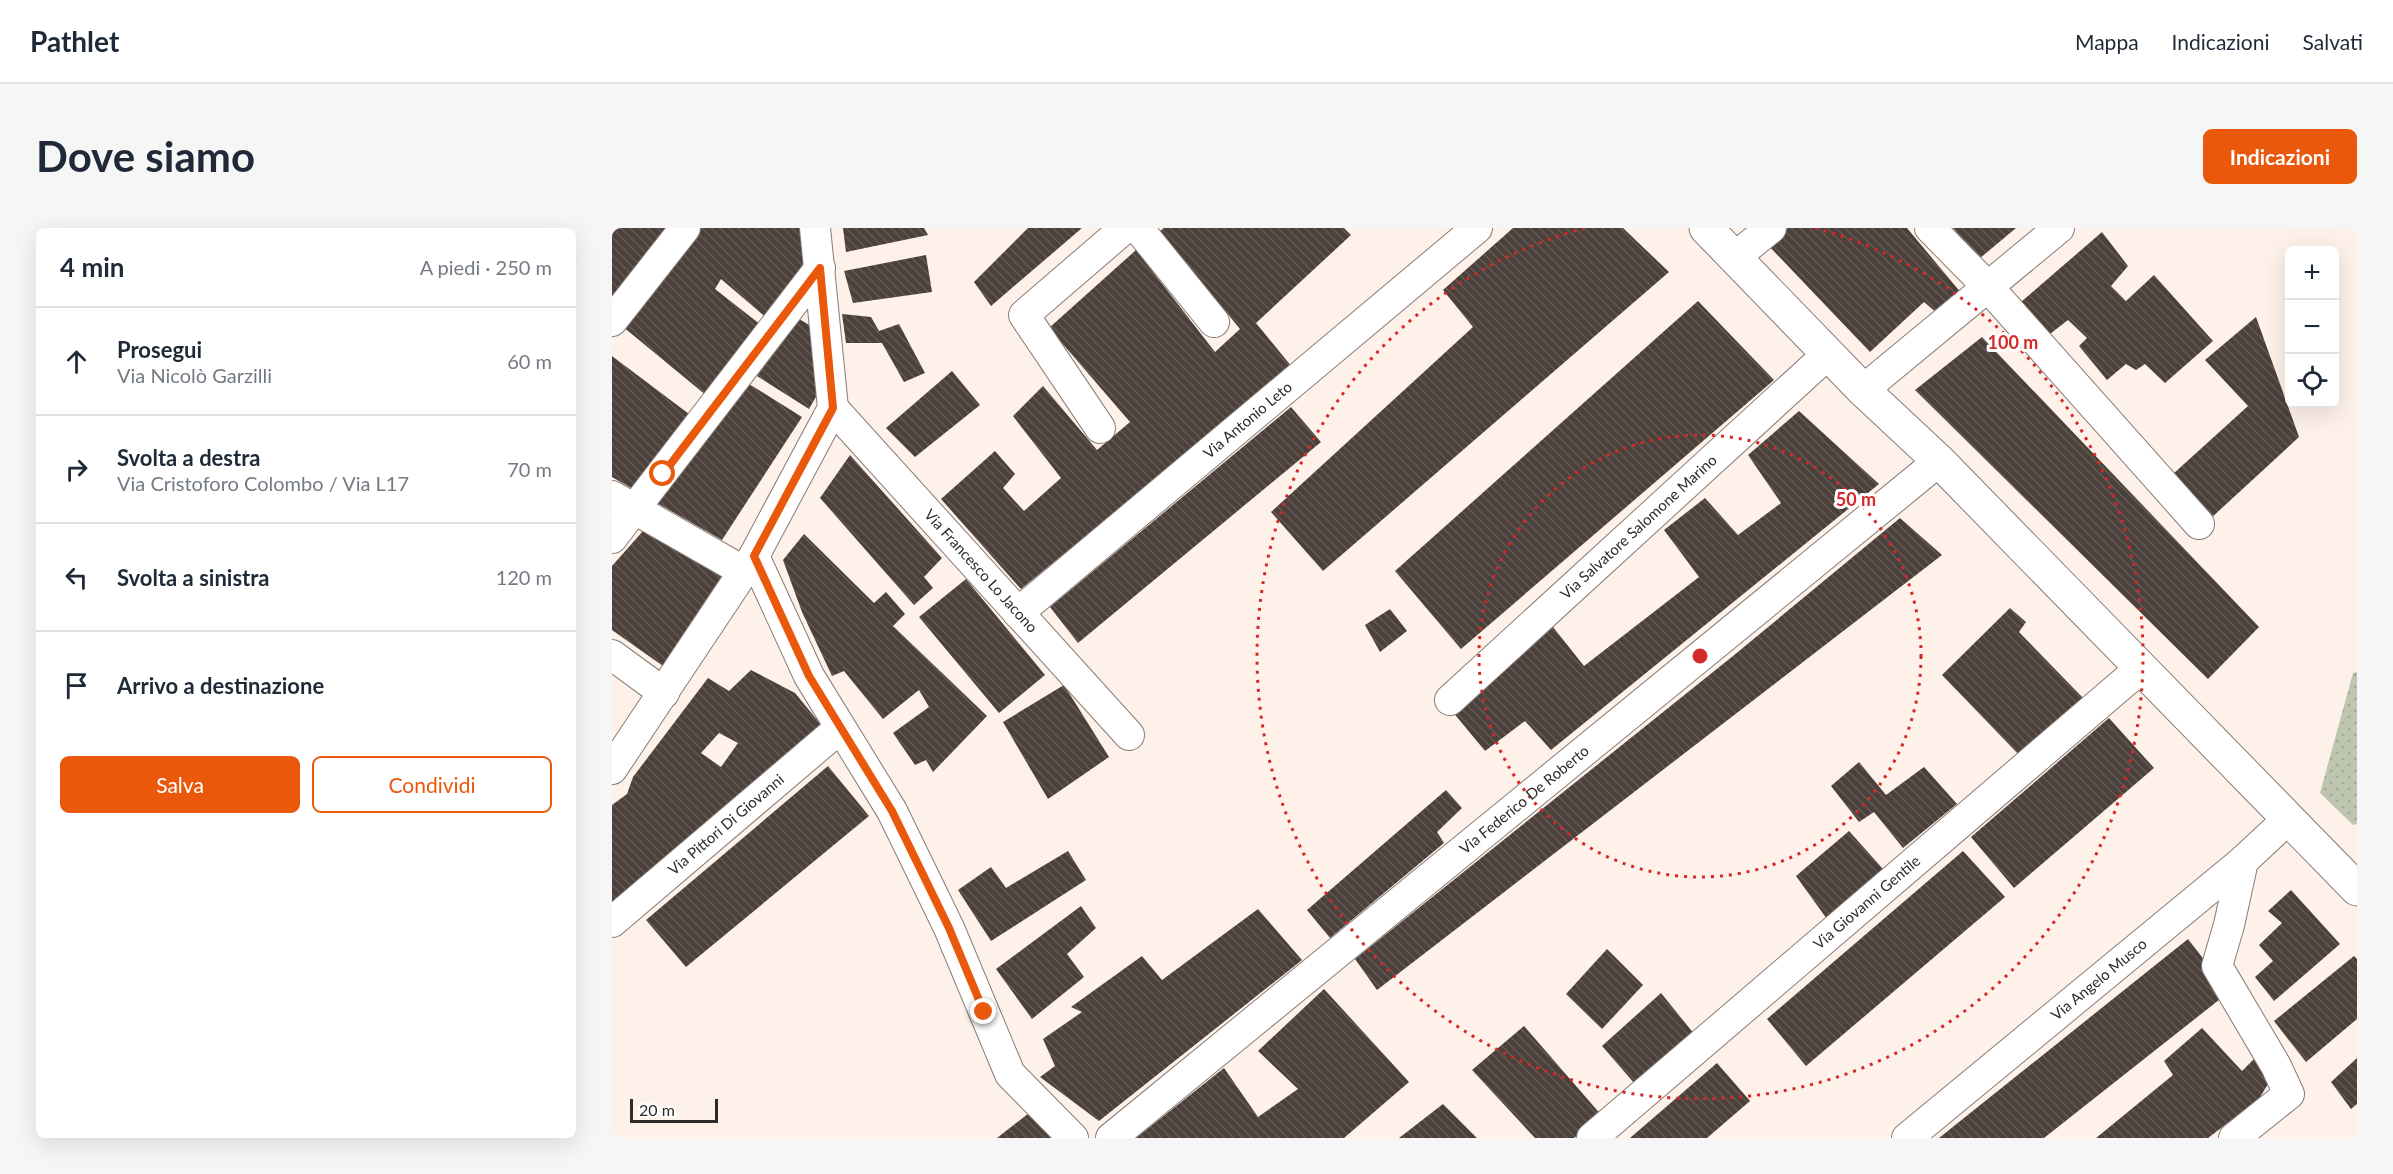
<!DOCTYPE html>
<html lang="it">
<meta charset="utf-8">
<style>
:root{--surface:#fff;--page:#f6f6f7;--text:#1f2937;--muted:#747a83;--line:#e0e1e3;--accent:#ea580c}
body{margin:0;font-family:Lato,sans-serif;background:var(--page);color:var(--text)}
.controls{position:absolute;right:18px;top:18px;display:grid;overflow:hidden;border-radius:9px;box-shadow:0 6px 24px #0002}
.controls button{width:54px;height:54px;display:grid;place-items:center;padding:0;border:0;border-bottom:2px solid var(--line);background:var(--surface);color:var(--text);font:30px sans-serif}
.scale{position:absolute;left:18px;bottom:15px;width:88px;box-sizing:border-box;padding-left:6px;border:3px solid #302b28;border-top:0;font-size:16px;line-height:21px;white-space:nowrap;color:#302b28;-webkit-text-stroke:4px #fff;paint-order:stroke}
.stop{position:absolute;width:18px;height:18px;margin:-14px;border:4px solid #ea580c;border-radius:50%;background:#fff}
.stop.end{background:#ea580c;border-color:#fff;box-shadow:0 2px 6px #0008}
.list{margin:0;padding:0;list-style:none}
h2{display:flex;justify-content:space-between;align-items:center;height:78px;margin:0;padding:0 24px;font-size:26px}
h2 small{font-size:20px;font-weight:400;color:var(--muted)}
.list li{display:grid;grid-template-columns:39px 1fr auto;gap:18px;align-items:center;box-sizing:border-box;height:108px;padding:0 24px;border-top:2px solid var(--line)}
.list b{display:block;font-size:22px;white-space:nowrap}
.list p{margin:0;font-size:20px;white-space:nowrap;color:var(--muted)}
.list em{font-size:20px;font-style:normal;color:var(--muted)}
.actions{display:flex;gap:12px;padding:18px 24px}
.actions a{flex:1;padding:14px 0;border:2px solid var(--accent);border-radius:9px;text-align:center;font-size:21px;color:var(--accent)}
.actions .main{background:var(--accent);color:#fff}
.icon{flex:none;width:33px;height:33px;fill:none;stroke:currentColor;stroke-width:2;stroke-linecap:round;stroke-linejoin:round}
.map{position:relative;flex:none;width:1745px;height:910px;overflow:hidden;border-radius:9px}
header{display:flex;align-items:center;gap:36px;box-sizing:border-box;height:84px;padding:0 30px;background:var(--surface);border-bottom:2px solid var(--line)}
header strong{font-size:28px}
nav{display:flex;gap:33px;margin-inline-start:auto;font-size:21px}
.intro{display:flex;align-items:center;justify-content:space-between;box-sizing:border-box;height:144px;padding:0 36px}
h1{margin:0;font-size:42px}
.button{padding:15px 27px;border-radius:9px;background:var(--accent);color:#fff;font-size:21px;font-weight:700}
main{display:flex;gap:36px;padding:0 36px}
aside{flex:1;background:var(--surface);border-radius:9px;box-shadow:0 6px 24px #0002}
.map>svg:first-child{display:block}
.grass{fill:url(#grass-dots)}
.building{fill:url(#building-back-hatch);fill-rule:evenodd}
.lines{fill:none;stroke-linecap:round;stroke-linejoin:round}
.minor-casing{stroke:#887c75;stroke-width:32}
.secondary-casing{stroke:#887c75;stroke-width:35}
.minor{stroke:#fff;stroke-width:30}
.secondary{stroke:#fff;stroke-width:33}
.route{stroke:#ea580c;stroke-width:8}
.ring{fill:none;stroke:#d62828;stroke-width:3;stroke-dasharray:3 6}
.labels{text-anchor:middle;stroke-width:6;stroke-linejoin:round;paint-order:stroke}
.street-label{font-size:15px;fill:#302b28;stroke:#fff}
.centre{fill:#d62828;stroke:#fff;stroke-width:3}
.ring-label{font-size:18px;text-anchor:middle;font-weight:bold;fill:#d62828;stroke:#fff;stroke-width:6;stroke-linejoin:round;paint-order:stroke}
</style>
<header>
<strong>Pathlet</strong>
<nav><a>Mappa</a><a>Indicazioni</a><a>Salvati</a></nav>
</header>
<div class="intro"><h1>Dove siamo</h1><a class="button">Indicazioni</a></div>
<main>
<aside>
<h2>4 min<small>A piedi · 250 m</small></h2>
<ul class="list">
<li><svg class="icon" aria-label="ahead" viewBox="0 0 24 24"><path d="M12 20V5M6 11l6-6 6 6"/></svg><div><b>Prosegui</b><p>Via Nicolò Garzilli</p></div><em>60 m</em></li>
<li><svg class="icon" aria-label="right" viewBox="0 0 24 24"><path d="M7 20v-9h11M14 6l5 5-5 5"/></svg><div><b>Svolta a destra</b><p>Via Cristoforo Colombo / Via L17</p></div><em>70 m</em></li>
<li><svg class="icon" aria-label="left" viewBox="0 0 24 24"><path d="M17 20v-9H6M10 6l-5 5 5 5"/></svg><div><b>Svolta a sinistra</b></div><em>120 m</em></li>
<li><svg class="icon" aria-label="arrive" viewBox="0 0 24 24"><path d="M6 21V4h12l-3 4 3 4H6"/></svg><div><b>Arrivo a destinazione</b></div></li>
</ul>
<div class="actions"><a class="main">Salva</a><a>Condividi</a></div>
</aside>
<div class="map">
<svg width="1745" height="910" viewBox="0 0 1745 910">
<defs>
<pattern id="grass-dots" width="8" height="8" patternUnits="userSpaceOnUse" patternTransform="scale(1.5)"><rect width="8" height="8" fill="#bec6af"/><path d="M2 2h.1M6 6h.1" fill="none" stroke="#a4aa97" stroke-width="1.8" stroke-linecap="round"/></pattern>
<pattern id="building-back-hatch" width="6" height="6" patternUnits="userSpaceOnUse" patternTransform="scale(1.5)"><rect width="6" height="6" fill="#4b403a"/><path d="M-1 5l2 2M0 0l6 6M5-1l2 2" fill="none" stroke="#635954"/></pattern>
</defs>
<rect width="100%" height="100%" fill="#fef1e9"/>
<polygon class="grass" points="1745,444 1745,596 1741,597 1708,565 1741,445"/>
<g class="building">
<polygon points="1,0 54,0 0,76 0,2"/>
<polygon points="87,0 194,0 196,37 157,92 109,51 103,61 149,97 95,168 10,98"/>
<polygon points="231,0 312,0 316,7 234,24"/>
<polygon points="416,0 470,0 379,78 362,54"/>
<polygon points="552,0 732,0 739,7 644,95 680,139 409,361 329,271 383,223 403,246 391,260 412,283 449,250 401,188 431,158 485,222 518,194 437,100 524,22 603,124 628,101 548,3"/>
<polygon points="901,0 1011,0 1057,44 711,343 659,284 861,99 831,62"/>
<polygon points="1176,0 1295,0 1350,66 1326,86 1312,74 1258,124 1155,16"/>
<polygon points="1341,0 1404,0 1367,31"/>
<polygon points="1490,4 1516,38 1499,58 1514,73 1542,47 1601,113 1553,155 1533,136 1524,142 1514,136 1495,152 1467,118 1475,110 1456,92 1434,109 1409,74"/>
<polygon points="314,27 320,64 241,75 232,43"/>
<polygon points="1086,73 1162,152 849,421 783,343"/>
<polygon points="230,86 259,89 267,103 287,96 313,145 292,154 270,115 234,115"/>
<polygon points="1644,89 1687,209 1598,291 1561,246 1636,178 1593,132"/>
<polygon points="187,91 201,99 205,167 197,181 145,148"/>
<polygon points="1370,109 1647,399 1596,451 1303,162"/>
<polygon points="0,128 77,186 21,261 0,249"/>
<polygon points="340,143 368,177 303,229 274,200"/>
<polygon points="137,156 190,189 110,312 45,275"/>
<polygon points="679,179 709,214 466,415 438,379"/>
<polygon points="1187,183 1267,256 939,522 913,493 873,523 840,483 941,399 972,438 1087,349 1052,302 1093,270 1126,307 1169,275 1136,227"/>
<polygon points="238,227 330,330 312,349 321,360 302,377 208,270"/>
<polygon points="1288,290 1330,327 765,762 743,731 1121,428"/>
<polygon points="31,303 111,347 51,438 0,402 0,338"/>
<polygon points="192,306 262,375 274,364 293,386 281,398 375,488 321,544 314,532 303,537 281,505 317,479 307,462 271,491 232,443 220,448 190,384 171,332"/>
<polygon points="354,351 433,447 387,485 307,389"/>
<polygon points="1398,380 1414,394 1407,404 1472,471 1411,531 1330,447"/>
<polygon points="778,381 795,403 768,424 753,397"/>
<path d="M139,442L183,465L211,499L0,676V577L15,566L21,549L96,450L117,463ZM107,505L126,515L109,539L89,525Z"/>
<polygon points="452,457 497,529 436,571 391,494"/>
<polygon points="1497,490 1542,540 1402,660 1359,609"/>
<polygon points="1247,534 1274,567 1312,539 1345,576 1291,620 1262,584 1247,594 1219,558"/>
<polygon points="216,538 257,588 74,739 34,692"/>
<polygon points="834,562 850,580 825,604 832,615 718,710 695,682"/>
<polygon points="1237,603 1271,641 1215,691 1184,648"/>
<polygon points="456,623 474,652 379,713 346,662 379,639 394,660"/>
<polygon points="1351,623 1393,669 1194,838 1155,791"/>
<polygon points="1679,662 1728,716 1662,773 1643,749 1661,733 1647,717 1670,695 1656,683"/>
<polygon points="469,678 484,700 455,726 472,749 420,791 384,741"/>
<polygon points="646,681 690,732 487,893 428,849 443,838 431,811 470,784 459,779 530,728 550,752"/>
<polygon points="1576,711 1617,764 1432,910 1327,910"/>
<polygon points="995,721 1031,757 990,801 954,766"/>
<polygon points="1742,728 1745,731 1745,791 1694,834 1662,793"/>
<polygon points="712,761 797,854 732,910 524,910 612,840 646,889 686,861 646,823"/>
<polygon points="1049,765 1083,807 1023,856 990,818"/>
<polygon points="912,798 991,889 962,910 923,910 860,842"/>
<polygon points="1590,800 1630,843 1643,830 1656,856 1647,871 1596,910 1484,910 1561,847 1552,833"/>
<polygon points="1745,830 1745,876 1739,881 1719,854"/>
<polygon points="1105,835 1138,873 1095,910 1018,910"/>
<polygon points="831,876 865,910 787,910"/>
<polygon points="417,885 444,910 385,910"/>
</g>
<g class="lines">
<defs>
<g id="minor">
<polyline points="526,0 602,94"/>
<polyline points="1318,0 1376,59 1587,296"/>
<polyline points="1122,30 1159,0"/>
<polyline points="0,93 73,0"/>
<polyline points="1251,162 1447,0"/>
<path id="s1" d="M221,180L517,507"/>
<polyline points="488,200 412,87 513,0"/>
<polyline points="0,268 131,343"/>
<polyline points="0,310 208,40"/>
<polyline points="142,328 197,448 280,583 337,700 398,846 461,910"/>
<path id="s2" d="M406,385L865,0"/>
<polyline points="0,427 52,465"/>
<path id="s3" d="M838,472L1216,126"/>
<polyline points="0,541 142,328 221,180 203,0"/>
<path id="s4" d="M0,694L228,500"/>
<path id="s5" d="M499,910L1327,233"/>
<path id="s6" d="M980,910L1529,440"/>
<path id="s7" d="M1295,910L1631,633L1676,591"/>
<polyline points="1622,910 1677,866 1664,838 1605,738 1617,697 1631,633"/>
</g>
<polyline id="secondary" points="1094,0 1251,162 1327,233 1745,661"/>
</defs>
<use href="#minor" class="minor-casing"/>
<use href="#secondary" class="secondary-casing"/>
<use href="#minor" class="minor"/>
<use href="#secondary" class="secondary"/>
</g>
<g class="lines">
<polyline class="route" points="51,246 208,40 221,180 142,328 197,448 280,583 337,700 372,784"/>
</g>
<g class="ring">
<circle cx="1088" cy="428" r="221"/>
<path d="M1203 0A443 443 0 1 1 973 0"/>
</g>
<g class="labels">
<g class="street-label">
<text dy="5" stroke="none"><textPath href="#s2" startOffset="300">Via Antonio Leto</textPath></text>
<text dy="5" stroke="none"><textPath href="#s3" startOffset="256">Via Salvatore Salomone Marino</textPath></text>
<text dy="5" stroke="none"><textPath href="#s1" startOffset="220">Via Francesco Lo Jacono</textPath></text>
<text dy="5" stroke="none"><textPath href="#s5" startOffset="534">Via Federico De Roberto</textPath></text>
<text dy="5" stroke="none"><textPath href="#s4" startOffset="150">Via Pittori Di Giovanni</textPath></text>
<text dy="5" stroke="none"><textPath href="#s6" startOffset="362">Via Giovanni Gentile</textPath></text>
<text dy="5" stroke="none"><textPath href="#s7" startOffset="249">Via Angelo Musco</textPath></text>
</g>
</g>
<circle cx="1088" cy="428" r="9" class="centre"/>
<g class="ring-label">
<text x="1401" y="121">100 m</text>
<text x="1244" y="278">50 m</text>
</g>
</svg>
<div class="controls">
<button>+</button>
<button>−</button>
<button><svg class="icon" aria-label="locate" viewBox="0 0 24 24"><circle cx="12" cy="12" r="6"/><path d="M12 2v4M12 18v4M2 12h4M18 12h4"/></svg></button>
</div>
<div class="scale">20 m</div>
<div class="stop" style="left:51px;top:246px"></div>
<div class="stop end" style="left:372px;top:784px"></div>
</div>
</main>
